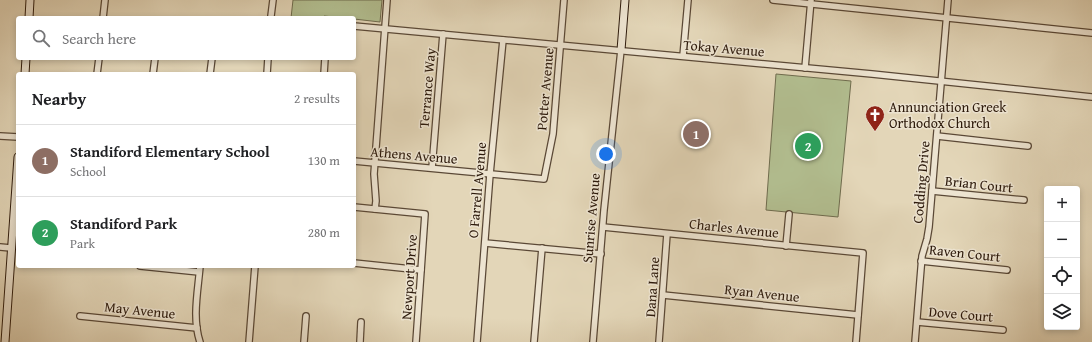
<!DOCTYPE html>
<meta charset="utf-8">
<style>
:root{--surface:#fff;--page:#f6f6f6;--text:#202124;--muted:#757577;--line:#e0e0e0;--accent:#ea580c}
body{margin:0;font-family:"Gentium Book Plus",serif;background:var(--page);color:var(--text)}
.controls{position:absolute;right:12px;bottom:12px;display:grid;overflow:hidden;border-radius:4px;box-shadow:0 2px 6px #0003}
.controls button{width:36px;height:36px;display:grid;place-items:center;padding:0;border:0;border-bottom:1px solid var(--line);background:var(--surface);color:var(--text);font:20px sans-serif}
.you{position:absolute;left:606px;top:154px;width:14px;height:14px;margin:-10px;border:3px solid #fff;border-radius:50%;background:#1a73e8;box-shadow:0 0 0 6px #1a73e833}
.badge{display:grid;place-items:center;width:26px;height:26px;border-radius:50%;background:var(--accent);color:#fff;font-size:13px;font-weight:700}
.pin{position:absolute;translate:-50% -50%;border:2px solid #fff;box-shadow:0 1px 4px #0006}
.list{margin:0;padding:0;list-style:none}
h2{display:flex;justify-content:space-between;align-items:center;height:52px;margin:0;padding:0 16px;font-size:17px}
h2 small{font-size:13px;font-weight:400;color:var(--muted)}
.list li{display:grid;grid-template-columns:26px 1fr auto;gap:12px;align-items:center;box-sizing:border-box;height:72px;padding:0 16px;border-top:1px solid var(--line)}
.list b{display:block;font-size:15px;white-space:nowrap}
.list p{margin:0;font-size:13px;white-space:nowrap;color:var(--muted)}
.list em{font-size:13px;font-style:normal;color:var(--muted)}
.icon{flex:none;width:22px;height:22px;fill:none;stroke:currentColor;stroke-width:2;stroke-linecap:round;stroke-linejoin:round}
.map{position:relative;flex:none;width:1092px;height:342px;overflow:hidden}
.search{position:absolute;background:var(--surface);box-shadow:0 2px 6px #0003;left:16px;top:16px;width:340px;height:44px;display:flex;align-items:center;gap:10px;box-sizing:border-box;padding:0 14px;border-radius:4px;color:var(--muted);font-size:15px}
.panel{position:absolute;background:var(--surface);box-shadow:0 2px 6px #0003;left:16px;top:72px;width:340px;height:196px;border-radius:4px}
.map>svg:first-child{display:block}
.green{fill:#b2be90;stroke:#6f6c4e}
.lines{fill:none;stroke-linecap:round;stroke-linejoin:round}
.street-casing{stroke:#5a4836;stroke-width:8}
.secondary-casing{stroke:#2c190b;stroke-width:9}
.street{stroke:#ede4d1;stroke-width:5.5}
.secondary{stroke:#ede4d1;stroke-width:7}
.labels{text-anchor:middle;stroke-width:3;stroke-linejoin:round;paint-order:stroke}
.street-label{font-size:14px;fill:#2c190b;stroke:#ede4d1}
.poi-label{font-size:14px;fill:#2c190b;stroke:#ede4d1;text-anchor:start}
</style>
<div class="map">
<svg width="1092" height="342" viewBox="0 0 1092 342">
<rect width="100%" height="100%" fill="#e3d6b8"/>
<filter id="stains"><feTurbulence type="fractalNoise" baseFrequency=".005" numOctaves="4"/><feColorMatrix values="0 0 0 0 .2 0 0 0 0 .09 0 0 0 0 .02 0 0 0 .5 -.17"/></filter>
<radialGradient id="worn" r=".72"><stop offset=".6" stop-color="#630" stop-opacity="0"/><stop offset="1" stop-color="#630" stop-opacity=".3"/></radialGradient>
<g class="green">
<polygon points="293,0 382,0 380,22 354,19 354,18 343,18 324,16 323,18 291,18"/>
<polygon points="776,74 851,81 838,217 766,210"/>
</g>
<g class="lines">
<defs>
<g id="street">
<polyline points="773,0 1092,33"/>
<polyline points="271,16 273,0"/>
<polyline points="103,18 105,0"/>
<polyline points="354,26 872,74 1092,97"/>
<polyline points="683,56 688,0"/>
<polyline points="805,68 811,0"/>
<polyline points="97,74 99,58"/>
<polyline points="153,74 155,58"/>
<polyline points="210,74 212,58"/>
<polyline points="267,74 268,58"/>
<polyline points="324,74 325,58"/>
<polyline points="0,136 18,137"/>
<polyline points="937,136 1028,146"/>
<polyline points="354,161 544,179 553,134 564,0"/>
<polyline points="432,168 443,34"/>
<polyline points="932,191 1024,200"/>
<polyline points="354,207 425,214 416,342"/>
<polyline points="375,209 376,201 374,174 387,0"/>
<polyline points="603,227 863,253 856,342"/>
<polyline points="485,243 601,254"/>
<polyline points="786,246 789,214"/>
<polyline points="0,247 11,248"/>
<polyline points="921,261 1007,270"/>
<polyline points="354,263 421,270"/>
<polyline points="140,266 199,272"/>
<path d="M200,266C198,291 192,318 200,342"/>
<polyline points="663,295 858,315"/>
<polyline points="80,316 197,328"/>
<polyline points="917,322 1003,330"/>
<polyline points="249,342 255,266"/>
<polyline points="304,342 306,316"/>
<polyline points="360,342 361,322"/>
<polyline points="477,342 490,174 503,40"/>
<polyline points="534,342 542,248"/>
<polyline points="593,342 604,210 621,50"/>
<polyline points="659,342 667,234"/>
<polyline points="915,342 922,256 927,239 929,227 948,0"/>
</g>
<g id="secondary">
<polyline points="29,18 30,0"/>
<polyline points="621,50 625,0"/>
<polyline points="25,74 26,58"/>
<polyline points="5,342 18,157"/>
</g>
</defs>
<use href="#street" class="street-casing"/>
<use href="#secondary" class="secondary-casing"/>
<use href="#street" class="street"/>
<use href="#secondary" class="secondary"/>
</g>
<defs>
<symbol id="church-pin" viewBox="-11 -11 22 30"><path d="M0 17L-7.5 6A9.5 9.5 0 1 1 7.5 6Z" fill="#8f2418" stroke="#ede4d1"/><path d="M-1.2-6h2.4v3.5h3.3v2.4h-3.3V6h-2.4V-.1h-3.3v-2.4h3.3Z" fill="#fff"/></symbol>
</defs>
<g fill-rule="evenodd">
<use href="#church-pin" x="864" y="104" width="22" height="30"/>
</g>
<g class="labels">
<g class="street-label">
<text transform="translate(724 48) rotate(5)" y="5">Tokay Avenue</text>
<text transform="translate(427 88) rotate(-85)" y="5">Terrance Way</text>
<text transform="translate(545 89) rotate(-85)" y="5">Potter Avenue</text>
<text transform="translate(414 155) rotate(5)" y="5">Athens Avenue</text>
<text transform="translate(921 182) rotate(-85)" y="5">Codding Drive</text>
<text transform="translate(979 184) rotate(6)" y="5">Brian Court</text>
<text transform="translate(477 190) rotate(-85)" y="5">O Farrell Avenue</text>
<text transform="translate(591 218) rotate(-85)" y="5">Sunrise Avenue</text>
<text transform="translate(734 228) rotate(6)" y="5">Charles Avenue</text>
<text transform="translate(965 253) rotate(6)" y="5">Raven Court</text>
<text transform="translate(409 277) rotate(-86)" y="5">Newport Drive</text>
<text transform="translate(652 287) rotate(-86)" y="5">Dana Lane</text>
<text transform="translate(762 293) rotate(6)" y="5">Ryan Avenue</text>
<text transform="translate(140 310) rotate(6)" y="5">May Avenue</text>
<text transform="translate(961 314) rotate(5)" y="5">Dove Court</text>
</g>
<g class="poi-label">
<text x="889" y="112">Annunciation Greek<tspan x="889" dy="16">Orthodox Church</tspan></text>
</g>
</g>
<rect width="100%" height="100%" filter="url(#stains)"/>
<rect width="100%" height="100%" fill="url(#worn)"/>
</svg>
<div class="controls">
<button>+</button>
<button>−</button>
<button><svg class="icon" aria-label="locate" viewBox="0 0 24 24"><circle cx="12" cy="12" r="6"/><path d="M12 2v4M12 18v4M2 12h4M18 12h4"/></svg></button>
<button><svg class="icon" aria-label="layers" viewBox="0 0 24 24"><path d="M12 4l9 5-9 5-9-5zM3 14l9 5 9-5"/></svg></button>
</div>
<div class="you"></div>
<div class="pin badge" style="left:696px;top:134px;background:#8d6e63">1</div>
<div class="pin badge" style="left:808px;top:146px;background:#2e9e5b">2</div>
<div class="search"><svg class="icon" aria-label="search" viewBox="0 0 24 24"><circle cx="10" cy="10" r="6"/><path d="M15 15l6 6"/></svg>Search here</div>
<section class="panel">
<h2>Nearby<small>2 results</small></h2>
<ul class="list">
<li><span class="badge" style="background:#8d6e63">1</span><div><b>Standiford Elementary School</b><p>School</p></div><em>130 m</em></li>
<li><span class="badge" style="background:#2e9e5b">2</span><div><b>Standiford Park</b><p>Park</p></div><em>280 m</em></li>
</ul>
</section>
</div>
